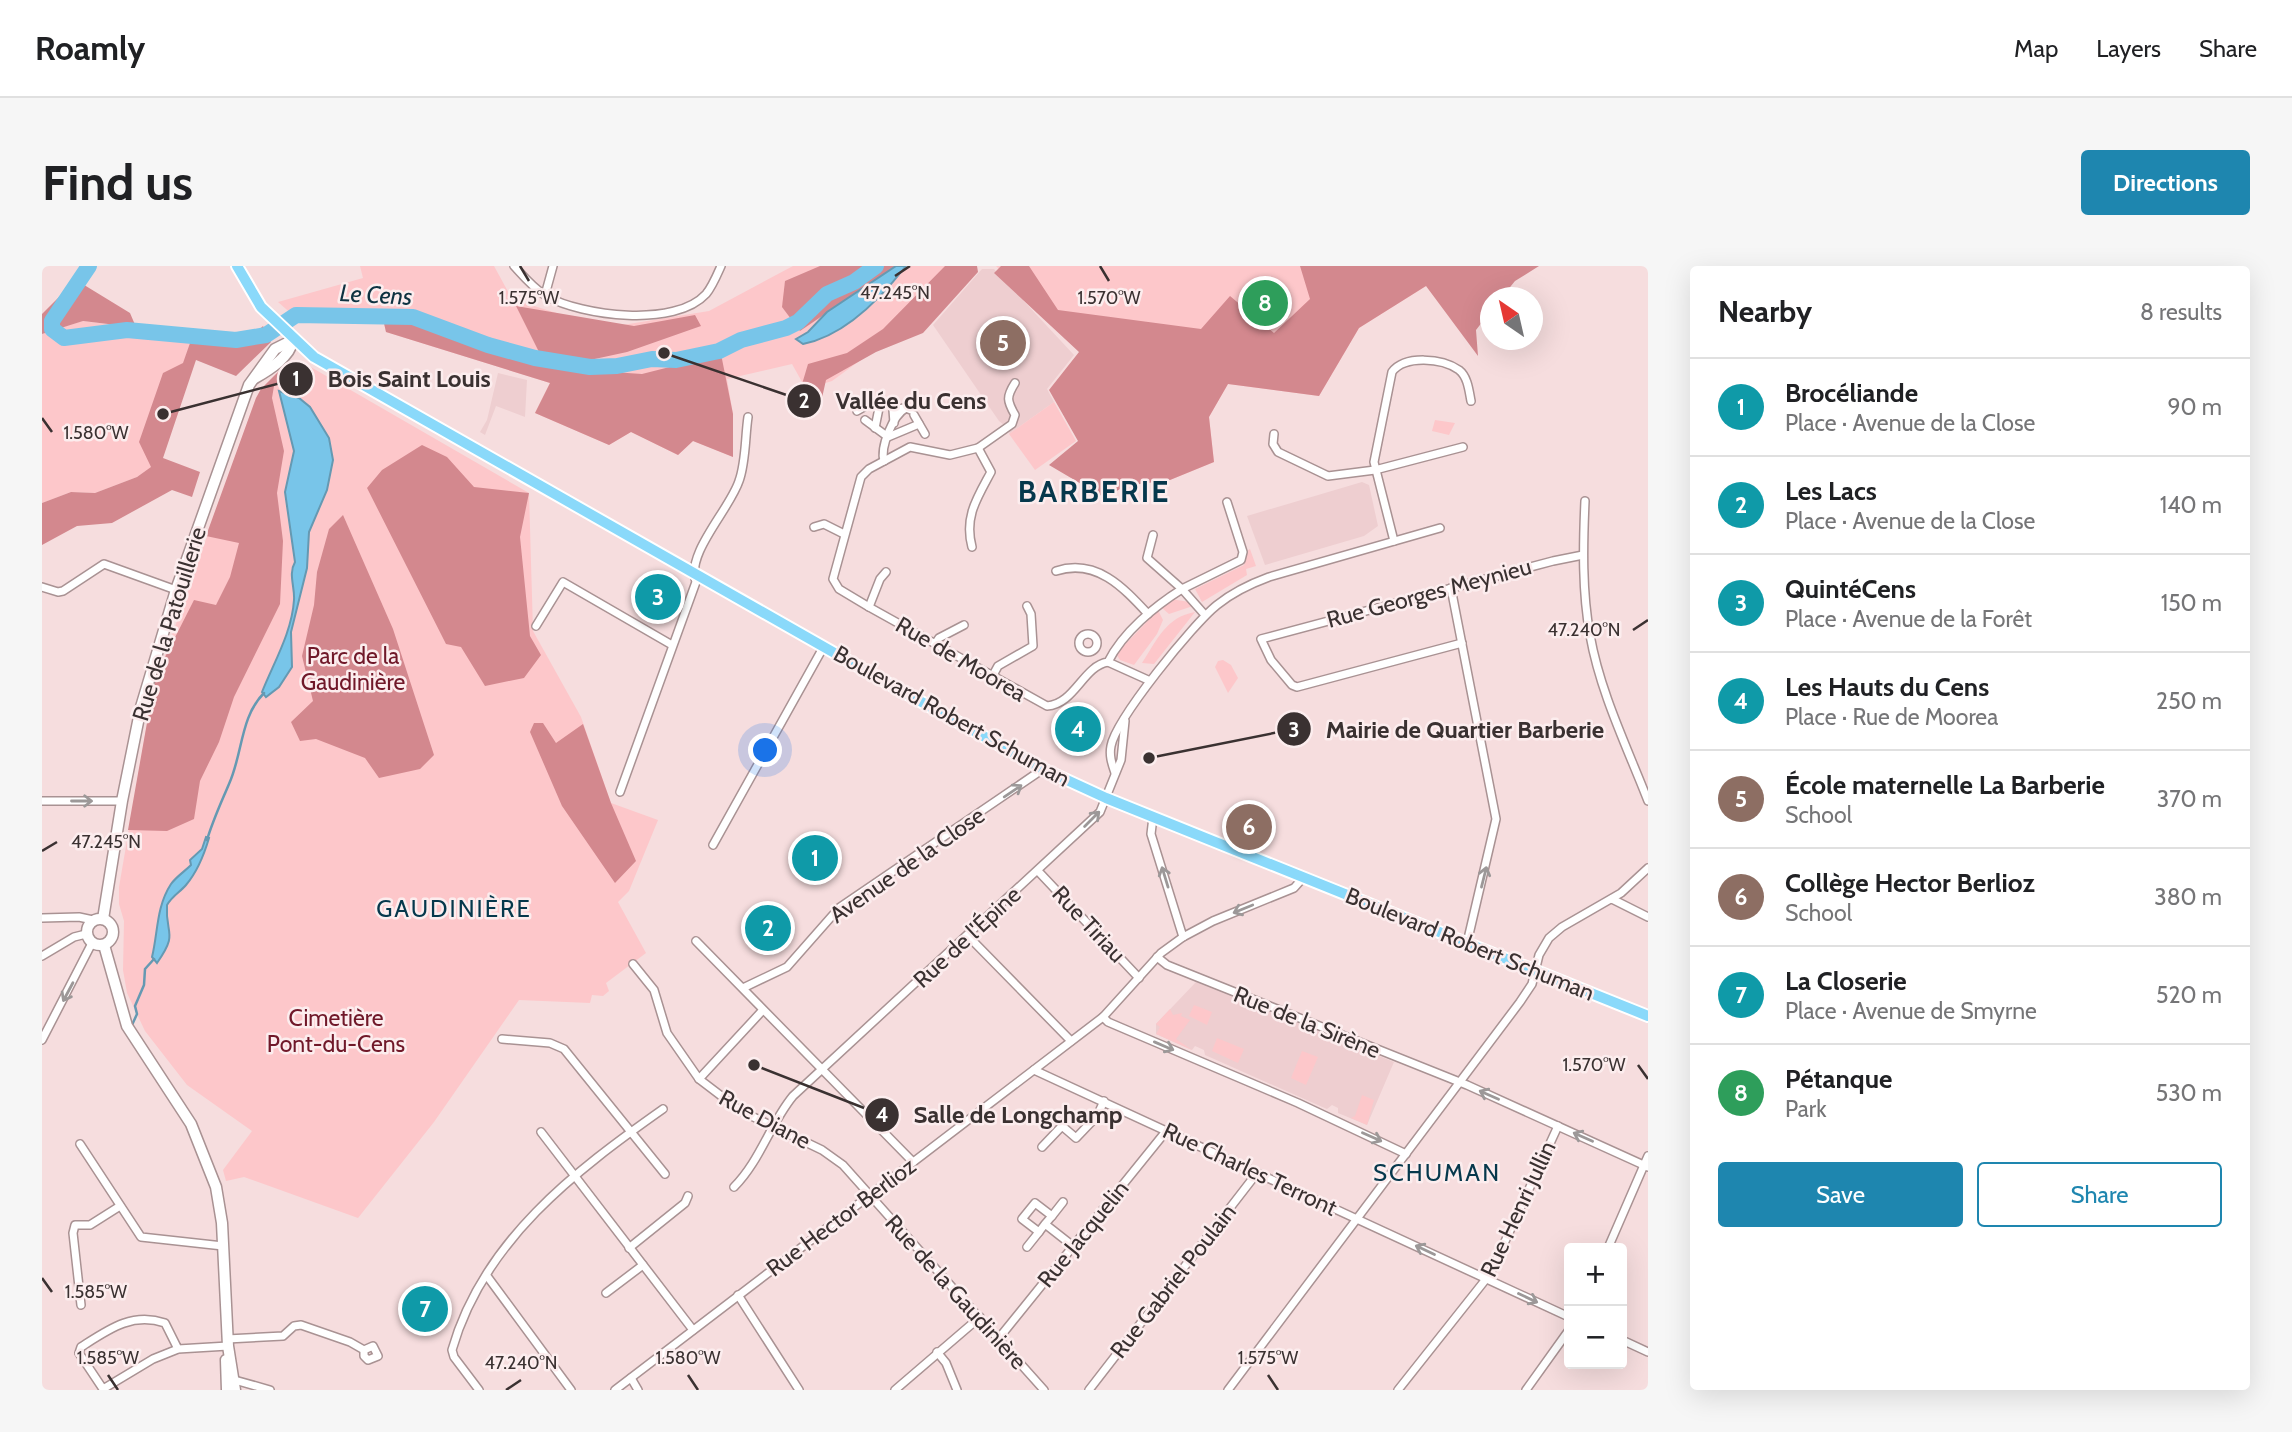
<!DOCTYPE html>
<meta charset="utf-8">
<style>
:root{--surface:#fff;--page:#f6f6f6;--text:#202124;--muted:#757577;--line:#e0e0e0;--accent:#1e86af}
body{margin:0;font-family:Cabin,sans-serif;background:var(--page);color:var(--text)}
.controls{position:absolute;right:21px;bottom:21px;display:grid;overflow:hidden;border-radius:7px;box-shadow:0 7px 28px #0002}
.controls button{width:63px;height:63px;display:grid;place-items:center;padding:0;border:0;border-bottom:2px solid var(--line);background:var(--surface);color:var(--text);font:35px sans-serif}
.compass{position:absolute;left:1438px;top:21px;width:63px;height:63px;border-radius:50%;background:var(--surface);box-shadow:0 7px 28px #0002;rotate:326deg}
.you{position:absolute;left:724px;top:485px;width:24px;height:24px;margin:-18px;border:5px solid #fff;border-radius:50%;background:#1a73e8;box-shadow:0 0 0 10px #1a73e833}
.badge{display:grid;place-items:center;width:46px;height:46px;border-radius:50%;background:var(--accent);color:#fff;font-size:23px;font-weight:700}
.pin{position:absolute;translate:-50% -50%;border:4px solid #fff;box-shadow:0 2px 7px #0006}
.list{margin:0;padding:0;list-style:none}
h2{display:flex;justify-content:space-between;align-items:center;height:91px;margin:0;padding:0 28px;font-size:30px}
h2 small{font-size:23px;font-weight:400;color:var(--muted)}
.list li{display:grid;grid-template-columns:46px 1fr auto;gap:21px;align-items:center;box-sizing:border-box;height:98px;padding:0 28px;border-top:2px solid var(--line)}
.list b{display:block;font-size:26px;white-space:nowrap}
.list p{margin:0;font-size:23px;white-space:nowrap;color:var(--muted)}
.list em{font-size:23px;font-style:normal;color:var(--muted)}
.actions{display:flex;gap:14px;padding:21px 28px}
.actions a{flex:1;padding:16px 0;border:2px solid var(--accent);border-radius:7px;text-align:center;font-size:24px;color:var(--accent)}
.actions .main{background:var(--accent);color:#fff}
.map{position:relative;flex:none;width:1606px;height:1124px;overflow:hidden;border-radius:7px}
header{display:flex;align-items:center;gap:42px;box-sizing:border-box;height:98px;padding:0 35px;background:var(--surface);border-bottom:2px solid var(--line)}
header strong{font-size:33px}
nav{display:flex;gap:38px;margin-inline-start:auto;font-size:24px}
.intro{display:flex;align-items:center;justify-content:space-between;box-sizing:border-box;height:168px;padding:0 42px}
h1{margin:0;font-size:49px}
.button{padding:18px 32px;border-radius:7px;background:var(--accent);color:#fff;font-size:24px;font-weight:700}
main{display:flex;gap:42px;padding:0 42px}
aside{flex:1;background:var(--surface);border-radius:7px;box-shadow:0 7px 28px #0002}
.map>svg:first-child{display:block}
.built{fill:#eeced0}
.green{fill:#fdc7ca}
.forest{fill:#d3888e}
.water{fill:#78c5e9;stroke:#6599b2;stroke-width:2}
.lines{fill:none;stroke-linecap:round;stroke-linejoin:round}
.stream{stroke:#6599b2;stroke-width:2.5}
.river{stroke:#78c5e9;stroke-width:16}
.street-casing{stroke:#a99293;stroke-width:10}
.secondary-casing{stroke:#a99293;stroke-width:13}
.primary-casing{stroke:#fff;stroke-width:14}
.street{stroke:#fff;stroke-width:7}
.secondary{stroke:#fff;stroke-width:10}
.primary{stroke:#8ad9fa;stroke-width:10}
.oneway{stroke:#9c9898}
.ticks{fill:none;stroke:#3a3131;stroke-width:2.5}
.labels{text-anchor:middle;stroke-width:5;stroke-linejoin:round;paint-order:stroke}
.street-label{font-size:23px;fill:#3a3131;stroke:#fcedee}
.park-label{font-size:23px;fill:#701829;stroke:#fcedee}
.water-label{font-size:24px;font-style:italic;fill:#0e3241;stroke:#fcedee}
.neighbourhood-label{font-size:24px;letter-spacing:2px;fill:#06384c;stroke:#fcedee}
.district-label{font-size:30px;font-weight:bold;letter-spacing:2px;fill:#06384c;stroke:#fcedee}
.ticks-label{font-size:18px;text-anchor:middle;fill:#3a3131;stroke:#fcedee;stroke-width:5;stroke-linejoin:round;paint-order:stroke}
.leader{fill:none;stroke:#3a3131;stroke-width:2.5}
.callout-dot{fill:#3a3131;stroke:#fcedee;stroke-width:2.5}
.mark-label{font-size:21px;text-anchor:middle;font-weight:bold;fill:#fff}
.callout-label{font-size:24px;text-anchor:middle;font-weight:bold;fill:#3a3131;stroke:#fcedee;stroke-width:5;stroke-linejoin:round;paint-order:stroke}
</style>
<header>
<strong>Roamly</strong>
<nav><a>Map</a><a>Layers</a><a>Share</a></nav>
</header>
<div class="intro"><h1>Find us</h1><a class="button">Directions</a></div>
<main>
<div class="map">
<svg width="1606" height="1124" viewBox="0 0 1606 1124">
<rect width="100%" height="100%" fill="#f6ddde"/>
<g class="built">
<polygon points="940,3 952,3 1032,89 1005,123 1012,136 967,168 968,164 957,155 891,59"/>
<polygon points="456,107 485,114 483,151 454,140 443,169 438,166 445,154"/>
<polygon points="1320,216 1327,219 1336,260 1322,270 1223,299 1205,250"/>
<polygon points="1154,716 1352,796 1325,859 1296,847 1296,842 1290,839 1285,843 1163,789 1162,784 1153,780 1150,784 1114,768 1114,758"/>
</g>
<g class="green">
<polygon points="318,0 452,0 470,33 562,62 667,45 751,0 917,0 868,58 790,115 764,123 750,98 685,113 691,148 691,191 651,175 636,189 589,166 567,179 493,147 508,117 344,66 341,53 252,50 236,36 321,12"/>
<polygon points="954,0 1435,0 1384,20 1317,62 1277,130 1186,118 1167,151 1172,196 1128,214 1040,87"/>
<polygon points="40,55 66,58 97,71 148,77 110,201 95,211 53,227 29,226 0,237 0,68"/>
<polygon points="242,100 267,100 487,227 491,365 539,451 569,537 616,554 587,625 576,636 604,687 564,717 567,725 561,730 550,729 548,737 477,734 392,856 316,952 202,911 184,915 181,904 210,865 145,819 103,765 85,727 81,704 82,655 77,638 77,621 111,423 214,132 219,123"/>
<polygon points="1012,136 1034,175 993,204 967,168"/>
<polygon points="1393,154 1413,157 1407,169 1390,165"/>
<polygon points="1208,283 1214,300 1204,303 1205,309 1160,336 1153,323 1202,299 1205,285"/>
<polygon points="1128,333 1148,336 1151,340 1127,348 1119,341"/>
<polygon points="1116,344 1121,354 1115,368 1092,399 1078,394 1074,388"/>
<path d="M1153,346L1112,398L1100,397C1115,374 1124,351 1153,346Z"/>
<polygon points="1181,394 1189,399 1196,412 1186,427 1173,401 1176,395"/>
<polygon points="1152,739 1170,746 1165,759 1147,750"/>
<polygon points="1128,743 1131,749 1140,747 1139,750 1148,754 1134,773 1150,784 1114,768 1118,761 1114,758"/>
<polygon points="1175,772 1202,783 1196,797 1170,785"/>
<polygon points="1260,785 1276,791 1264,819 1249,812"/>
<polygon points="1320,829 1332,834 1325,859 1309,852 1313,850"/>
</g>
<g class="forest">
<polygon points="778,0 854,0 758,65 740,41 743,15"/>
<polygon points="903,0 935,0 936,6 881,67 834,86 784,114 780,132 755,135 766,98 805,87 841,63"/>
<polygon points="959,0 987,0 1016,44 1159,63 1188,30 1232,67 1268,33 1258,0 1497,0 1473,15 1460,31 1448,32 1448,46 1434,64 1436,90 1384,20 1317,62 1277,130 1186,118 1167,151 1172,196 1128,214 1083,220 1063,232 1007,199 1036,175 1007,124 1037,86 952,7"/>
<path d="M34,14L88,47L94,61C112,65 128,61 143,63C167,67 201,80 221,60L229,76L194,110L154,94L121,192L158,206L150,231L130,224L70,257L35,260L0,279V237L29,226L53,227L95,211L109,201L97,176L121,107L141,97L148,77L97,71L66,58L41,55L0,68V48Z"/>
<path d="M474,40L592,60L653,49L659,60L585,86L511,102L600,108L679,88L691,148V191L651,175L636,189L589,166L567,179L493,147L508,117L344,66L341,53C386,38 409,61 449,76C464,82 482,85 498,88Z"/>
<polygon points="242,100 250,105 232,120 230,132 242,185 235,227 241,275 238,338 192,431 177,476 158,515 152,553 125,565 86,564 111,423 118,401 152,334 174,339 188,311 197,277 164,270 214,132 219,123"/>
<polygon points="380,179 405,191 432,221 487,227 478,271 488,370 499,389 482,412 443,420 419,381 404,378 325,222 340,204"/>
<polygon points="301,249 351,363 392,489 378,503 337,512 323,492 274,473 258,475 249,456 271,435 260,390 272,339 275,306 287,263"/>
<polygon points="492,457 501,457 514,477 541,458 569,537 594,595 573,617 520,540 488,466"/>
</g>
<g class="water">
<path d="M854,0H864C839,32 803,70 761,78L754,73L766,66L785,46Z"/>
<path d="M237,125L257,132L268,141L287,172L291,194L285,224L267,266L265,302L249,366L250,401L237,421L224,431L220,426C232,396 250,366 252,334C253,321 246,308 253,296L243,226L252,185Z"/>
<path d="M164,571L167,572C162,589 156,605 144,619C138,626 130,630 125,639C123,669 137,666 115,697L110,691C116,667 114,641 129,618C135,610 142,606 149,599L148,594L160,583Z"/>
</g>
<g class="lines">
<g class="stream">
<polyline points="218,75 224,69"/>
<path d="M165,574C171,554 179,537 187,518C201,487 198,451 222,427"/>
<polyline points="90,759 95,748 93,740 102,719 103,703 112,693"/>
</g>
<polyline class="river" points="47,0 10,55 10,63 22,72 85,64 194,74 224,69 254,49 371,51 446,79 493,92 548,101 575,100 610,93 634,94 677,85 699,74 744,62 756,56 785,28 812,16 834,0"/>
<defs>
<g id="street">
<path d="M472,0C482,11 491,22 504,30C540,50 633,62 664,28C670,21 675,9 679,0"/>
<polyline points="503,29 511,0"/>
<polyline points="815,145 829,137 838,137 833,162"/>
<polyline points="872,149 883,168"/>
<polyline points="823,154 846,171 877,158"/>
<polyline points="852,157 851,144 862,142"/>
<polyline points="1232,168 1231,178 1236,186 1286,210 1333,204 1421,181"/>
<path d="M936,182L970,158L973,149C965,135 964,131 973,117"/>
<path d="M842,195C838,181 851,149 864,142L869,144"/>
<path d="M1543,235C1541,280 1540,325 1548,369C1558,426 1585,481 1606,535"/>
<polyline points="772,261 782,258 802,268"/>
<polyline points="1111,269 1105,292 1140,323 1199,294 1201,286 1185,236"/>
<path d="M1352,275L1332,196L1350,106C1363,89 1400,92 1417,104C1426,111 1427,125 1429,135"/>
<path d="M930,281C922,251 935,232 949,206L936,182L908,189L868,181L827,203L819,211L791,313L797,323L827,341L1005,440C1033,438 1041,400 1066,396C1081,366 1113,340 1140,323L1163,349"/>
<path d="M1014,305C1054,292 1081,321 1106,348"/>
<polyline points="0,321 16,326 21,325 62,298 134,324"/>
<polyline points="1409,322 1454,553 1425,677"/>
<polyline points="827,341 838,313 844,306"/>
<polyline points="494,360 521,316 630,379"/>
<circle cx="1046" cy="377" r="9"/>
<polyline points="1420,377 1255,421 1250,419 1229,394 1219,373 1511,295 1541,289"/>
<polyline points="893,378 897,372 922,359"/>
<polyline points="1066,396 1106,414"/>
<polyline points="950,411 956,400 991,380 989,348 985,340"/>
<path d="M1073,507C1070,498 1067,490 1069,480C1074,453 1151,358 1175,339C1191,326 1208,318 1227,311L1398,262"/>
<path d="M578,526L654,316C643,288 688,243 697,215C704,196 703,171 706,151"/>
<polyline points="0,535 80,535"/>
<polyline points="1111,551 1109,568 1141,671"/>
<polyline points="671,579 782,380"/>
<polyline points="996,605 1097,712"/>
<polyline points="1570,633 1606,651"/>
<polyline points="0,652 37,651 51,654"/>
<polyline points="926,670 1029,775"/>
<polyline points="654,675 871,896"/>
<polyline points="0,690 32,671 44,668"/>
<polyline points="1115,691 1125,699 1425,819 1606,901"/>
<polyline points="591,698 612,724 625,767 657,813 699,845 780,884 801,899 1002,1124"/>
<polyline points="701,722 745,701 797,642 1001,503"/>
<polyline points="1061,751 1066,756 1256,837 1364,888"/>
<polyline points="460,773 508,777 522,783 623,908"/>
<polyline points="0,774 50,677"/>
<polyline points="992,804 1527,1051"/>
<polyline points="657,813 720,745"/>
<polyline points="499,866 651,1064"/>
<polyline points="38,878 99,971 181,980"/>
<polyline points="1000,881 1020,860 1034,872 1055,850 1062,835"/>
<path d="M692,921C718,895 728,858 751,830L1058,546L1079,494L1083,455"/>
<polyline points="1010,950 1021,936"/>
<polyline points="1003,958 997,966 980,953 993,937 1010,950 1003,958 1031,980"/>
<polyline points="985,981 997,966"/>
<polyline points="587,982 643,937 646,930"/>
<polyline points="1566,982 1606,890"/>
<polyline points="445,1010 529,1124"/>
<polyline points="564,1027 601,999"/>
<polyline points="696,1029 757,1124"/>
<polyline points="39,1039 31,967 33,959 48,959 78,940"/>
<polyline points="957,1072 1125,864"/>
<polyline points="185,1073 241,1070 252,1060 259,1059 308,1076 322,1084 322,1090 326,1094 336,1090 331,1080 322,1084"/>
<polyline points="1580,1074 1606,1086"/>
<path d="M136,1083L123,1057C90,1046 67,1063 39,1081L37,1087L61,1123L111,1093L136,1083L186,1080"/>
<polyline points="895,1086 904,1097 915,1124"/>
<polyline points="589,1112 596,1124"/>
<polyline points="189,1113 228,1124"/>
<path d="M437,1124L412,1091L410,1084C441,975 533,905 621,843"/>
<polyline points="573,1124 1061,751 1119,687 1141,671 1171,655 1252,622 1261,612"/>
<polyline points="853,1124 938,1051"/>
<polyline points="1047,1124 1215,907"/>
<polyline points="1186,1124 1478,736 1490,718 1497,689 1507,672 1520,661 1579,627 1606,602"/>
<polyline points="1356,1124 1448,1008 1516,860"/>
<polyline points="1484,1124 1527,1064"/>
</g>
<g id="secondary">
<path d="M213,112C227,104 248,91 251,74"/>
<circle cx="58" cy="666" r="13"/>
<polyline points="61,653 80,535 99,441 134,324 207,119 233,83 251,74"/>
<polyline points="62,679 85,760 149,858 174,921 180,957 186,1080 193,1124"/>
<polyline points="184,1094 185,1124"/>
</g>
<polyline id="primary" points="195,0 219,41 272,91 847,418 1001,503 1064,532 1606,750"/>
</defs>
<use href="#street" class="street-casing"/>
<use href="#secondary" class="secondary-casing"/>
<use href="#primary" class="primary-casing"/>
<use href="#street" class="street"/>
<use href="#secondary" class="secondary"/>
<use href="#primary" class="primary"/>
</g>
<defs><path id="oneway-shaft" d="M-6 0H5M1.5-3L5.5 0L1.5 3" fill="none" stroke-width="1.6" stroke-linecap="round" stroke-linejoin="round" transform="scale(1.75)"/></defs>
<g class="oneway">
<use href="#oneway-shaft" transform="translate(971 525) rotate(-34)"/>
<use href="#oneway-shaft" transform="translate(40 535)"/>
<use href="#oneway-shaft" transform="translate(1050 553) rotate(-45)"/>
<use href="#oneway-shaft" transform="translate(1123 611) rotate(-107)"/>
<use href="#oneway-shaft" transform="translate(1442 611) rotate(-76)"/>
<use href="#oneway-shaft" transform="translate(1201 643) rotate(158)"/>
<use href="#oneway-shaft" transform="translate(26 726) rotate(118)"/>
<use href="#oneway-shaft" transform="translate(1122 780) rotate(23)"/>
<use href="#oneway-shaft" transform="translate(1447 829) rotate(-156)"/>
<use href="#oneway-shaft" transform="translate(1330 871) rotate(24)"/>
<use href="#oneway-shaft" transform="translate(1541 871) rotate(-156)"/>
<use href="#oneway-shaft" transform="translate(1383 984) rotate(-155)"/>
<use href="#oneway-shaft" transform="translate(1486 1032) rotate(25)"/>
</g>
<path class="ticks" d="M478,0L487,15M1058,0L1067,15M853,10L868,0M0,152L10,166M1591,364L1606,354M0,585L15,576M1596,799L1606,813M0,1012L10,1026M66,1109L76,1124M646,1109L656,1124M1226,1109L1236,1124M464,1124L479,1114"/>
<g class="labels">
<g class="street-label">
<text transform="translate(1387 327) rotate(-15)" y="8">Rue Georges Meynieu</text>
<text transform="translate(127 358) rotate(-73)" y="8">Rue de la Patouillerie</text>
<text transform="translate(919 393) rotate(30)" y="8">Rue de Moorea</text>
<text transform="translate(910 450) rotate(29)" y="8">Boulevard Robert Schuman</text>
<text transform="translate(865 599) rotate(-35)" y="8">Avenue de la Close</text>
<text transform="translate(1047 658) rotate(47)" y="8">Rue Tiriau</text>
<text transform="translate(925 671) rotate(-43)" y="8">Rue de l'Épine</text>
<text transform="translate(1428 678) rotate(22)" y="8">Boulevard Robert Schuman</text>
<text transform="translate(1265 756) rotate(22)" y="8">Rue de la Sirène</text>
<text transform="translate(723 853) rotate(28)" y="8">Rue Diane</text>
<text transform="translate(1208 903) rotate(25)" y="8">Rue Charles Terront</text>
<text transform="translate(1476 943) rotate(-65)" y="8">Rue Henri Jullin</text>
<text transform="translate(799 951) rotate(-37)" y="8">Rue Hector Berlioz</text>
<text transform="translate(1041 968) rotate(-51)" y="8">Rue Jacquelin</text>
<text transform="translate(1131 1015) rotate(-52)" y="8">Rue Gabriel Poulain</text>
<text transform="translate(914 1026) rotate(48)" y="8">Rue de la Gaudinière</text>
</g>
<g class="park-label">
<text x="311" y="398">Parc de la<tspan x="311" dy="26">Gaudinière</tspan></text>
<text x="294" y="760">Cimetière<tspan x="294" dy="26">Pont-du-Cens</tspan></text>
</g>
<g class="water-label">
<text transform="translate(334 29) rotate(3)" y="8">Le Cens</text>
</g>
<g class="neighbourhood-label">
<text x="412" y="651">GAUDINIÈRE</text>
<text x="1395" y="915">SCHUMAN</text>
</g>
<g class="district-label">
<text x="1052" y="236">BARBERIE</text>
</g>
</g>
<g class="ticks-label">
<text x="853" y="33">47.245°N</text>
<text x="487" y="38">1.575°W</text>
<text x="1067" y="38">1.570°W</text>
<text x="54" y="173">1.580°W</text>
<text x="1542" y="370">47.240°N</text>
<text x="64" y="582">47.245°N</text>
<text x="1552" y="805">1.570°W</text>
<text x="54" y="1032">1.585°W</text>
<text x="66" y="1098">1.585°W</text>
<text x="646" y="1098">1.580°W</text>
<text x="1226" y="1098">1.575°W</text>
<text x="479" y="1103">47.240°N</text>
</g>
<path class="leader" d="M121 148L254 113M622 87L762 135M1107 492L1252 463M712 799L840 849"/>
<g class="callout-dot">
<circle cx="121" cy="148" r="7"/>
<circle cx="622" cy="87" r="7"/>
<circle cx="1107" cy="492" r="7"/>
<circle cx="712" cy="799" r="7"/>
<circle cx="254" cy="113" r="18"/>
<circle cx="762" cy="135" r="18"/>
<circle cx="1252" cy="463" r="18"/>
<circle cx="840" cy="849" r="18"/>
</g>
<g class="mark-label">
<text x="254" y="120">1</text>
<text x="762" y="142">2</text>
<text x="1252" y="471">3</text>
<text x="840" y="856">4</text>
</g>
<g class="callout-label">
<text x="367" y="121">Bois Saint Louis</text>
<text x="869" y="143">Vallée du Cens</text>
<text x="1423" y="472">Mairie de Quartier Barberie</text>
<text x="976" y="857">Salle de Longchamp</text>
</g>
</svg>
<div class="controls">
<button>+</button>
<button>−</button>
</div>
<svg class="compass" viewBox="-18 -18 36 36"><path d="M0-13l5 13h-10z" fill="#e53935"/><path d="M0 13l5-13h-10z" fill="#757577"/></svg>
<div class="you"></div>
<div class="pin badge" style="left:773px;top:592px;background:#0f9aa8">1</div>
<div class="pin badge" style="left:726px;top:662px;background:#0f9aa8">2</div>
<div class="pin badge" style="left:616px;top:331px;background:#0f9aa8">3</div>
<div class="pin badge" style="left:1036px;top:463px;background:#0f9aa8">4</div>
<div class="pin badge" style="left:961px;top:77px;background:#8d6e63">5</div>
<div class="pin badge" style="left:1207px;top:561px;background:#8d6e63">6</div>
<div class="pin badge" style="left:383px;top:1043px;background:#0f9aa8">7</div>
<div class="pin badge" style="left:1223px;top:37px;background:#2e9e5b">8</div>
</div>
<aside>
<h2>Nearby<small>8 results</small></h2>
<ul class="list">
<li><span class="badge" style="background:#0f9aa8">1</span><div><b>Brocéliande</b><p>Place · Avenue de la Close</p></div><em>90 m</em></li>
<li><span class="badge" style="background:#0f9aa8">2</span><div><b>Les Lacs</b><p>Place · Avenue de la Close</p></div><em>140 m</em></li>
<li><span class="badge" style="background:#0f9aa8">3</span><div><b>QuintéCens</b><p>Place · Avenue de la Forêt</p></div><em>150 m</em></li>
<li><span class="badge" style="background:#0f9aa8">4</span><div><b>Les Hauts du Cens</b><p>Place · Rue de Moorea</p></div><em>250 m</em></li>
<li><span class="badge" style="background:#8d6e63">5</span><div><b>École maternelle La Barberie</b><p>School</p></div><em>370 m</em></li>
<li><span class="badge" style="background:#8d6e63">6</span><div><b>Collège Hector Berlioz</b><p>School</p></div><em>380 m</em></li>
<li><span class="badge" style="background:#0f9aa8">7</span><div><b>La Closerie</b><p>Place · Avenue de Smyrne</p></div><em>520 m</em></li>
<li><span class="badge" style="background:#2e9e5b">8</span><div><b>Pétanque</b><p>Park</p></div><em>530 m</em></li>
</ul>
<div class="actions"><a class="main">Save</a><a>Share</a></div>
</aside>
</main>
